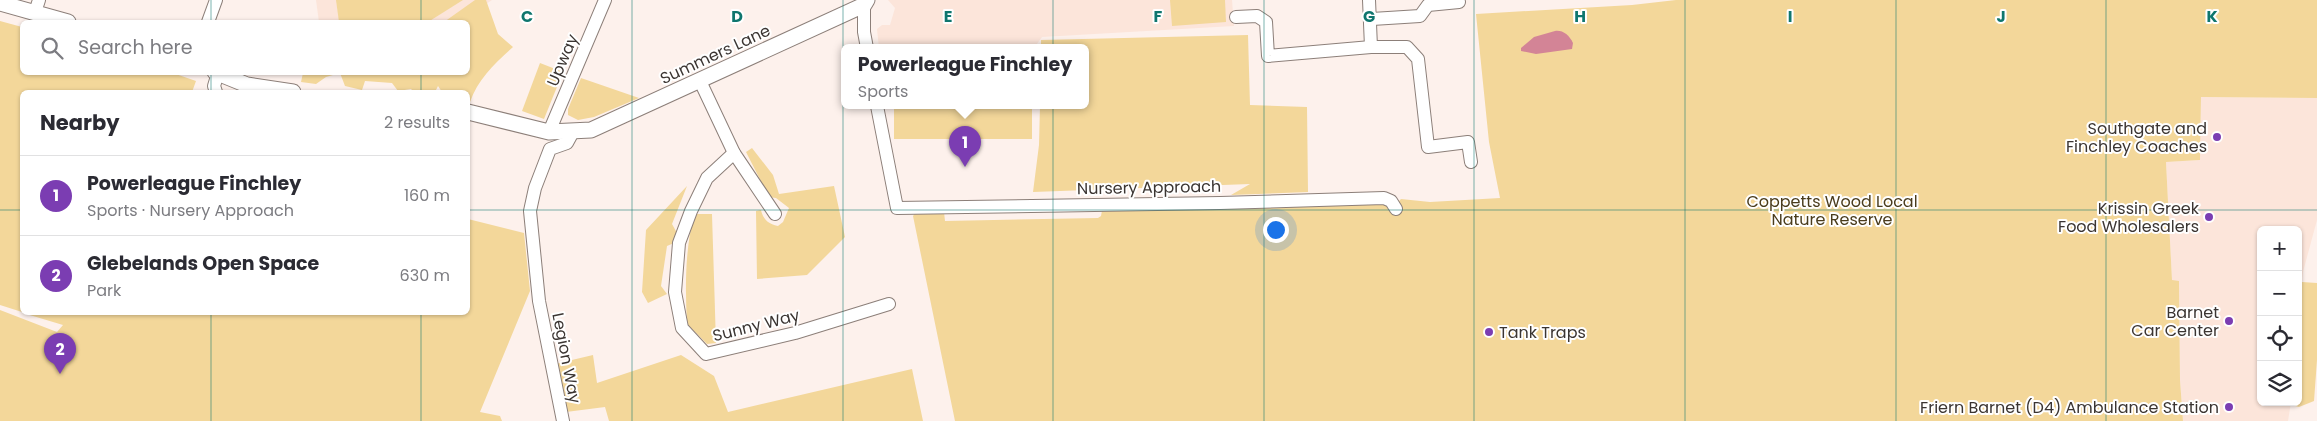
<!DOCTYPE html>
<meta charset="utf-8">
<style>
:root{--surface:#fff;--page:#f2f2f3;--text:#2b2b33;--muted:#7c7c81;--line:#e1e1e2;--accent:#7b3db2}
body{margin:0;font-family:Poppins,sans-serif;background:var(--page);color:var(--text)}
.controls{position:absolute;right:15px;bottom:15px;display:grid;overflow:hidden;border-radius:8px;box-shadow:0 1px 4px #0004}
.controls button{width:45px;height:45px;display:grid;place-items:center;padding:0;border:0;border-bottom:1px solid var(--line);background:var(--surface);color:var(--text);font:25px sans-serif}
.you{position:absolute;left:1275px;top:229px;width:18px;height:18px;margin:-12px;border:4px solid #fff;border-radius:50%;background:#1a73e8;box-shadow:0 0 0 8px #1a73e833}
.badge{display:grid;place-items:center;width:32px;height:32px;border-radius:50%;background:var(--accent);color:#fff;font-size:16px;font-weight:700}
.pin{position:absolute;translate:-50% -41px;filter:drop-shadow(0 1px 2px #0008)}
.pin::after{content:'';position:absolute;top:26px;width:18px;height:15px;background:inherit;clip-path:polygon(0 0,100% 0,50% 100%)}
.popup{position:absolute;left:841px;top:44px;width:248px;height:65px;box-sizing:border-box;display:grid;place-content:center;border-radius:8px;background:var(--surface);filter:drop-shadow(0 1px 4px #0005);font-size:16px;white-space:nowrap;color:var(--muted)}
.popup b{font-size:19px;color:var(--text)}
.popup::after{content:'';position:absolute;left:50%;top:100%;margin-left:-10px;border:10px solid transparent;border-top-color:var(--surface)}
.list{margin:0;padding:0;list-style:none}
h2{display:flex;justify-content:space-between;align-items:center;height:65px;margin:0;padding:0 20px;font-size:21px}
h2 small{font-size:16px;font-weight:400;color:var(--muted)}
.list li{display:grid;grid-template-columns:32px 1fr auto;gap:15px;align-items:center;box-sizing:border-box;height:80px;padding:0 20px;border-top:1px solid var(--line)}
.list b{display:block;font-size:19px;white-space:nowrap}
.list p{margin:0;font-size:16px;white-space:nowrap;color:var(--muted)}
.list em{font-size:16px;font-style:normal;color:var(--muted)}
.icon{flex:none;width:28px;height:28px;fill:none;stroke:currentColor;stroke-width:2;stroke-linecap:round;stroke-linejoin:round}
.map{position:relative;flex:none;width:2317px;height:421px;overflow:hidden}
.search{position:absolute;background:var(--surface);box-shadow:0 1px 4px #0004;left:20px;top:20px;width:450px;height:55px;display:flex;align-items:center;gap:12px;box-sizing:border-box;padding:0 18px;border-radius:8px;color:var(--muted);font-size:19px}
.panel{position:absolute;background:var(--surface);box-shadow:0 1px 4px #0004;left:20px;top:90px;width:450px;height:225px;border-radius:8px}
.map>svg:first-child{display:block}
.built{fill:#fce5da}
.green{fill:#f3d79a}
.water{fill:#d38496}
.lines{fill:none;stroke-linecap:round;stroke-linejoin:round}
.minor-casing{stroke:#8c7f79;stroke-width:14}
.tertiary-casing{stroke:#8c7f79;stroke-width:17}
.minor{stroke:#fff;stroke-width:12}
.tertiary{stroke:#fff;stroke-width:15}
.grid{fill:none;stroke:#0f766e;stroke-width:1;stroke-opacity:0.55}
.poi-dot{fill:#7b3db2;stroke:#fff;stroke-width:2}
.labels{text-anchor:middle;stroke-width:4;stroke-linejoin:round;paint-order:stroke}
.street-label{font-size:16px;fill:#3b3532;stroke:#fff}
.poi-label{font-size:16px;fill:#3b3532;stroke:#fff;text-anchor:end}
.park-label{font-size:16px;fill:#4a3c1c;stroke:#fff}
.grid-label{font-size:16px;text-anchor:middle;font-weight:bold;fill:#0f766e;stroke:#fff;stroke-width:4;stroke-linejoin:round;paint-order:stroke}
</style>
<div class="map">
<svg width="2317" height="421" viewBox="0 0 2317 421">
<rect width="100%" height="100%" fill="#fdf1ec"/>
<g class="built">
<polygon points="316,0 492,0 459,22 319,22"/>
<polygon points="888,0 1232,0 1234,26 1042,37 1034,48 879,48 877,29 882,25 890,25 895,8"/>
<polygon points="2201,97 2317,98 2317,220 2303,272 2298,324 2298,230 2261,230 2261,402 2291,402 2288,421 2183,421 2180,380 2179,281 2172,281 2166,162 2200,160"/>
</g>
<g class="green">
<polygon points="336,0 463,0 428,22 339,22"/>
<path d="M475,0H486L498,34L513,47C495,63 478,79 470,102H468V92H442L438,86L435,92H414L411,89L398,91L392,83L365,81L362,90L345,86L340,73L468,72V22H444Z"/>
<polygon points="1170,0 1225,0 1226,22 1172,26"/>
<polygon points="1676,0 2317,0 2317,98 2201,97 2200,160 2166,162 2172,280 2179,281 2180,380 2183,421 955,421 913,216 916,212 944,212 945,221 1098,218 1101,216 1103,205 1376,201 1386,205 1389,211 1401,199 1430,202 1500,198 1489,142 1476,14 1632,5"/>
<polygon points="0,21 22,27 22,72 170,72 196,81 192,92 22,92 22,312 0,305"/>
<polygon points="1248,35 1250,105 1307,107 1308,192 1231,195 1250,184 1033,192 1039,145 1040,106 1085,106 1085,48 1041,48 1041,40"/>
<polygon points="540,63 563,72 544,119 522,111"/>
<polygon points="303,73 303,72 340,73 326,77 316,84 301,82"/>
<polygon points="581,78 639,98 594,117 578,120 568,115 568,109"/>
<rect x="894" y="106" width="138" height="33"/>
<path d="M752,148L773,175L779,194L834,186L845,237L807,275L757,279L756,211L761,210C763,219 768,224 778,226L783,222L789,208L776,198L769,197L746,152Z"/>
<polygon points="687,186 672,224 677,233 674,243 667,246 661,286 667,294 648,303 642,292 646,230"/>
<path d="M694,214H712L716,343L707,344L687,324C685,286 685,251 694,214Z"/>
<polygon points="468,219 524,233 530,291 480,412 500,416 502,421 0,421 0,310 57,332 63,325 23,313 468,312"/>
<polygon points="2302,282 2317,283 2317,360 2314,401 2299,407 2291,405 2291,402 2298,402 2298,324"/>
<polygon points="593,355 597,383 681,355 714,376 728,412 912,369 923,421 609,421 605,407 566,412 555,364"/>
</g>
<path class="water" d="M1555,31C1563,30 1569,35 1573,43L1572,49L1536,54L1521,51V48L1534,37Z"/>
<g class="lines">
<defs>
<g id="minor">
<polyline points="1369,0 1371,47"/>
<polyline points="864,5 864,32 867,48"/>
<polyline points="35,12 39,0"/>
<polyline points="1236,17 1257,16 1266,22 1268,56 1371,47 1407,47 1418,59 1428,147 1468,142 1471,162"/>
<polyline points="1372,19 1420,16 1428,5 1459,2"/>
<polyline points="208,22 216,0"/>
<polyline points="700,81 734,153 775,214"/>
<polyline points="216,92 214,86 218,73"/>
<polyline points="877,106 897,208 1220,203 1384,198 1391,201 1396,209"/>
<polyline points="549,132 605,0"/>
<polyline points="734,153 707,178 691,211 679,243 675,292 682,328 706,354 795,333 889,304"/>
<polyline points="563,421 539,301 530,211 535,188 550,149 567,143 573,132"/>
</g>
<g id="tertiary">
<polyline points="0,3 68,22"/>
<polyline points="215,72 247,85 293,92"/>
<polyline points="468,112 549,132 591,130 864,5 867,0"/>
</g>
</defs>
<use href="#minor" class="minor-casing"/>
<use href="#tertiary" class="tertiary-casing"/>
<use href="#minor" class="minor"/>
<use href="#tertiary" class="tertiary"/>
</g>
<path class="grid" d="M211,0V22M421,0V22M632,0V421M843,0V421M1053,0V421M1264,0V421M1474,0V421M1685,0V421M1896,0V421M2106,0V421M211,72V92M421,72V92M0,210H22M468,210H2317M211,312V421M421,312V421"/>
<g class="poi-dot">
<circle cx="2217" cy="137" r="5"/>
<circle cx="2209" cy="217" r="5"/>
<circle cx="2229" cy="321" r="5"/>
<circle cx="1489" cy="332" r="5"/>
<circle cx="2229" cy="407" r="5"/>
</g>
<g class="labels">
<g class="street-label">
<text transform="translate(715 54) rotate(-25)" y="6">Summers Lane</text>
<text transform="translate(562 60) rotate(-67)" y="6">Upway</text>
<text transform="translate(1149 187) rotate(-1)" y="6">Nursery Approach</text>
<text transform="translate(756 325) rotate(-14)" y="6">Sunny Way</text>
<text transform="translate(567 358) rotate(79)" y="6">Legion Way</text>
</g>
<g class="poi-label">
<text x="2207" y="134">Southgate and<tspan x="2207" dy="18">Finchley Coaches</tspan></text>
<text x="2199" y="214">Krissin Greek<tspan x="2199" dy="18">Food Wholesalers</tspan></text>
<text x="2219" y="318">Barnet<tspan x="2219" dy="18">Car Center</tspan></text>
<text x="1499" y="338" text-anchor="start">Tank Traps</text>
<text x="2219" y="413">Friern Barnet (D4) Ambulance Station</text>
</g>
<g class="park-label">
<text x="1832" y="207">Coppetts Wood Local<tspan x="1832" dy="18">Nature Reserve</tspan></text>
</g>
</g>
<g class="grid-label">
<text x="527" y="22">C</text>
<text x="737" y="22">D</text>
<text x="948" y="22">E</text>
<text x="1158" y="22">F</text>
<text x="1369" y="22">G</text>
<text x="1580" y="22">H</text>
<text x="1790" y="22">I</text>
<text x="2001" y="22">J</text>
<text x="2212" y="22">K</text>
</g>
</svg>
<div class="controls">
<button>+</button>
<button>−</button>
<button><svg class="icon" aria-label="locate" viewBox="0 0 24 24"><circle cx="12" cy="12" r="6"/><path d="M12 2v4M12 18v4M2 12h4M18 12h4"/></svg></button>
<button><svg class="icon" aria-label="layers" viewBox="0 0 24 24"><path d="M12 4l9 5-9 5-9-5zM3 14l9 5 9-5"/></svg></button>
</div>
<div class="you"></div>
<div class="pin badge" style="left:965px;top:167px">1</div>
<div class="popup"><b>Powerleague Finchley</b>Sports</div>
<div class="pin badge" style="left:60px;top:374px">2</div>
<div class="search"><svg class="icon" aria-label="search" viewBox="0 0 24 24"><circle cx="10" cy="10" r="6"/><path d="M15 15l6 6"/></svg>Search here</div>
<section class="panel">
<h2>Nearby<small>2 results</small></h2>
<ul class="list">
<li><span class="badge">1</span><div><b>Powerleague Finchley</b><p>Sports · Nursery Approach</p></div><em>160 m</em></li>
<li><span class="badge">2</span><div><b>Glebelands Open Space</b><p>Park</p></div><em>630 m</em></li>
</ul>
</section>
</div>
